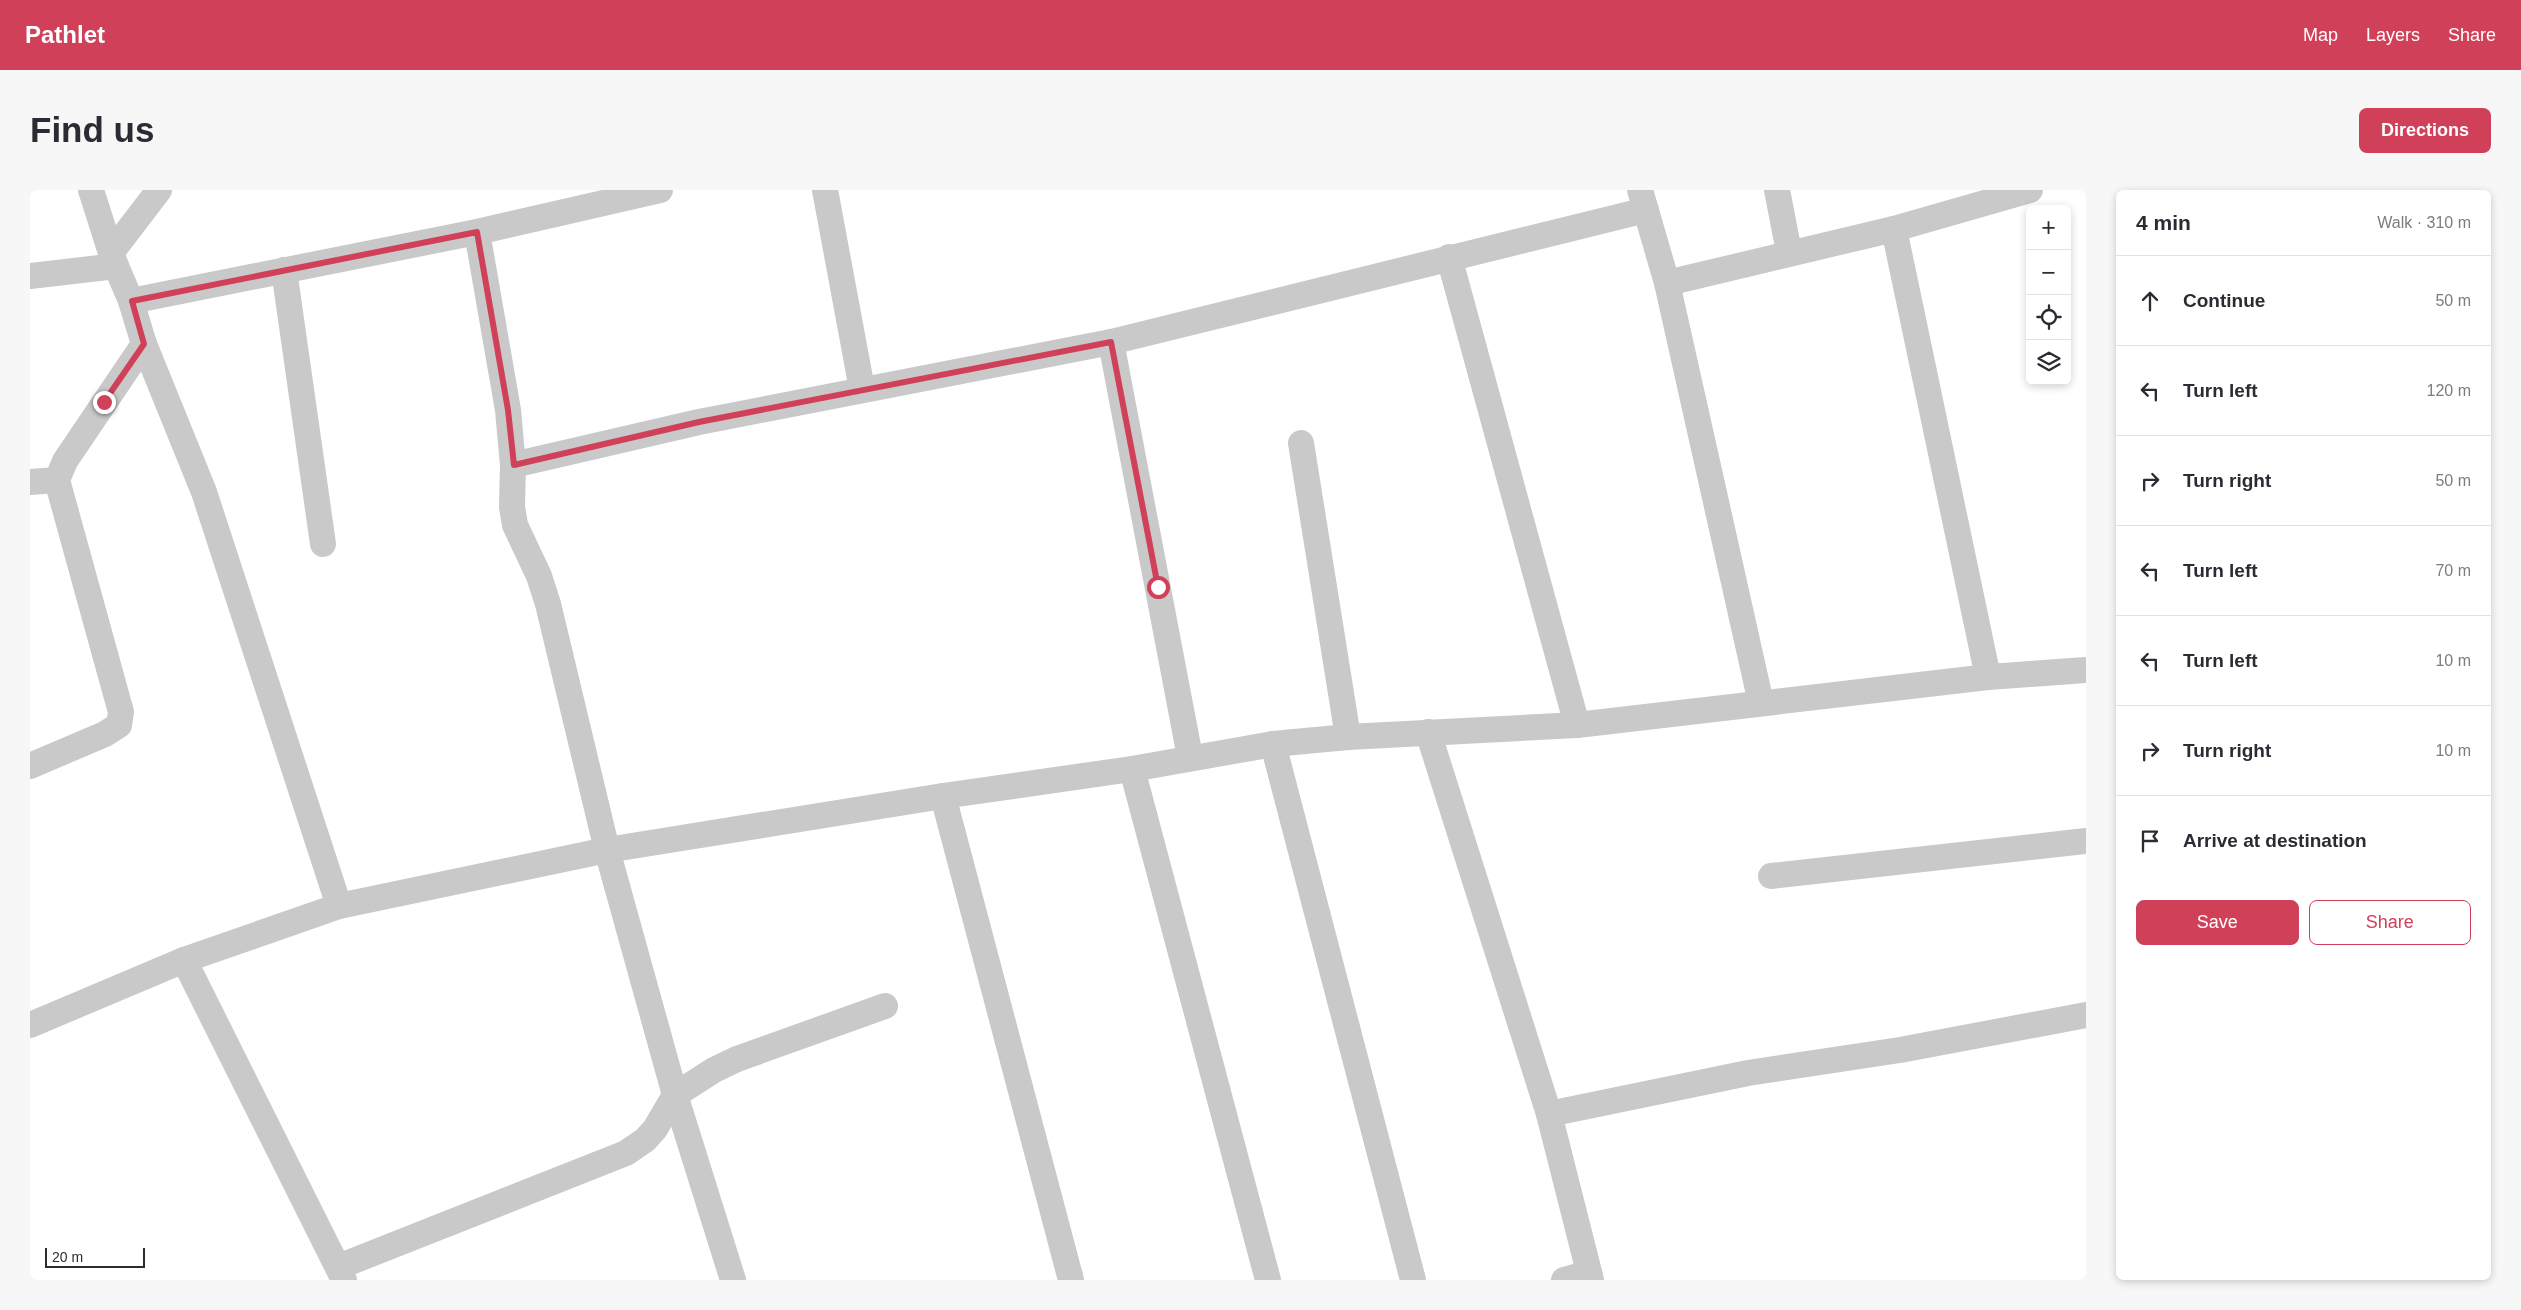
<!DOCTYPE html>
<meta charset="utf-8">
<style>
:root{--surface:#fff;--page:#f7f7f7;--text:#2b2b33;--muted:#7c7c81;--line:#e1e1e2;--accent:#d04159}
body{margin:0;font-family:Helvetica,sans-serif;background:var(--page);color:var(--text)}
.controls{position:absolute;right:15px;top:15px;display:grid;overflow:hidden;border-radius:8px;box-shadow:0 2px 8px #0003}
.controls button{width:45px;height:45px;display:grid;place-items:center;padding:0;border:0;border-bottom:1px solid var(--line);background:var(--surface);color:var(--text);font:25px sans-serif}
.scale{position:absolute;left:15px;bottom:12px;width:100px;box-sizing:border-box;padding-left:5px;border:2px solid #2c2c2c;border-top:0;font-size:14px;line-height:18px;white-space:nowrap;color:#2c2c2c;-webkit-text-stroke:4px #fff;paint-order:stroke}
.stop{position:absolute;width:15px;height:15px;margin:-11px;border:4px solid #d04159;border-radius:50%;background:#fff}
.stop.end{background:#d04159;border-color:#fff;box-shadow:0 1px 5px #0008}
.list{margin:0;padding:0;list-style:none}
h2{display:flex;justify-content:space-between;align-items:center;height:65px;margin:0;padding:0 20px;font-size:21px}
h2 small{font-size:16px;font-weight:400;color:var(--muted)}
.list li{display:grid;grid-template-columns:32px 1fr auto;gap:15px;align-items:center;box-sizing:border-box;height:90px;padding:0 20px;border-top:1px solid var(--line)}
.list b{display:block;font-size:19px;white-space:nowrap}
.list em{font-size:16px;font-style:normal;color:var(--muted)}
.actions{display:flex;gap:10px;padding:15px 20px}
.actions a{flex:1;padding:11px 0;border:1px solid var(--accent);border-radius:8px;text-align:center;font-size:18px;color:var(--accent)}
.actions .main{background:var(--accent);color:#fff}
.icon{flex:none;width:28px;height:28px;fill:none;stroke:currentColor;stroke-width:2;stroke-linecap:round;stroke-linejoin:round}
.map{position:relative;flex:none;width:2056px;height:1090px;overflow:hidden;border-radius:8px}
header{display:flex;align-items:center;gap:30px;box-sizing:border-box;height:70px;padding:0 25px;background:var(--accent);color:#fff}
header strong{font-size:24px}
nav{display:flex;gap:28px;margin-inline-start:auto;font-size:18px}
.intro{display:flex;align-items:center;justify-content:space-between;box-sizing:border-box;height:120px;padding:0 30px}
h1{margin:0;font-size:35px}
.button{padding:12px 22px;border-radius:8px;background:var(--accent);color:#fff;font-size:18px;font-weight:700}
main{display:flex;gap:30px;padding:0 30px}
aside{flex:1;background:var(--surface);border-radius:8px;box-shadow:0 2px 8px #0003}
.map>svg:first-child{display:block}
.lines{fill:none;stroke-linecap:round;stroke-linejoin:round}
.street{stroke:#c9c9c9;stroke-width:26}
.route{stroke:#d04159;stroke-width:6}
</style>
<header>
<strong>Pathlet</strong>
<nav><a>Map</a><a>Layers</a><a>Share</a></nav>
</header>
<div class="intro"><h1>Find us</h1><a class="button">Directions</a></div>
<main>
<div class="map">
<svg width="2056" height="1090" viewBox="0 0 2056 1090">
<rect width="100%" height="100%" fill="#fff"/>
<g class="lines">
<g class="street">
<polyline points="61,0 81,63"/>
<polyline points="795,0 832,199"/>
<polyline points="1610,0 1637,93 1731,513"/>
<polyline points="1747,0 1759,62"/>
<polyline points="1864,39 1958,487"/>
<polyline points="447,42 478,220 483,275 669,232 1081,152 1616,20"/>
<polyline points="1419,67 1547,535"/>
<polyline points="86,76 81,63 129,0"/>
<polyline points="254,80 293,354"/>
<polyline points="0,86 86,76 101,111 114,154 174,302 309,716"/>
<polyline points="1637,93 1864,39 2000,0"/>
<polyline points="101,111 447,42 630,0"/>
<polyline points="1081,152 1160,567"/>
<polyline points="1271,253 1318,547"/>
<polyline points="483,275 482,317 485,335 509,386 518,414 577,660 645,905 703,1090"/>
<polyline points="0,292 27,290"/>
<polyline points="1398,542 1519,924 1561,1090"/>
<polyline points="1243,554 1383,1090"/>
<polyline points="0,576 75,544 89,535 91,522 27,290 35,271 114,154"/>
<polyline points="1102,579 1238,1090"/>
<polyline points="913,606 1041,1090"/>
<polyline points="1741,686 2056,651"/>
<polyline points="154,770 314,1090"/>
<polyline points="0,835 154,770 309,716 577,660 913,606 1102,579 1243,554 1318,547 1547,535 1958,487 2056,480"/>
<polyline points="1519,924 1718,883 1870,860 2056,825"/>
<polyline points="308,1077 596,963 615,950 625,939 645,905 684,880 707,869 855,816"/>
<polyline points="1534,1090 1559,1083"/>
</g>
</g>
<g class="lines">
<polyline class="route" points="74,212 114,154 102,111 447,42 478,220 484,275 669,232 1081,152 1128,397"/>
</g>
</svg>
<div class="controls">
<button>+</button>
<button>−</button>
<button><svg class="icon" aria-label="locate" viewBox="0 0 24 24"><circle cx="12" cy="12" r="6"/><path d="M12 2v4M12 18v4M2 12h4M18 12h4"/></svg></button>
<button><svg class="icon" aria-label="layers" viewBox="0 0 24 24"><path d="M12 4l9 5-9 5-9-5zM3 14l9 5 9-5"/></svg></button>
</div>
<div class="scale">20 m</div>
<div class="stop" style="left:1128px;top:397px"></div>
<div class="stop end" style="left:74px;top:212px"></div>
</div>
<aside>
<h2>4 min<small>Walk · 310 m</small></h2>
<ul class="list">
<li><svg class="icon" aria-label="ahead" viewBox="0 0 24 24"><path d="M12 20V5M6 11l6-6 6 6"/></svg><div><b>Continue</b></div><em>50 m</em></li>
<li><svg class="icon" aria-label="left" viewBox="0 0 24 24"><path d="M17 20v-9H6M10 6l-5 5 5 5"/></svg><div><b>Turn left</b></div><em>120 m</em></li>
<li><svg class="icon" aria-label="right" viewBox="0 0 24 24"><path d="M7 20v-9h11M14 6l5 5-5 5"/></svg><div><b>Turn right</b></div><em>50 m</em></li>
<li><svg class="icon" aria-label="left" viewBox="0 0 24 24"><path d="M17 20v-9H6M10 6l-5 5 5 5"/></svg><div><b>Turn left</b></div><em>70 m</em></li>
<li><svg class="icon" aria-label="left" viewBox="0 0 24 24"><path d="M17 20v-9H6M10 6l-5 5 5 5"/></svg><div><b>Turn left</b></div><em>10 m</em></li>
<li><svg class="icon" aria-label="right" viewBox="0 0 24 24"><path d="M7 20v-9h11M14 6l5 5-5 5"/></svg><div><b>Turn right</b></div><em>10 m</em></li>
<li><svg class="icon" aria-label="arrive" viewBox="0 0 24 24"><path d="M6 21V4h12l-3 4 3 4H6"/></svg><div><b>Arrive at destination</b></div></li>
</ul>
<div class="actions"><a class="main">Save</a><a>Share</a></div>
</aside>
</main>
